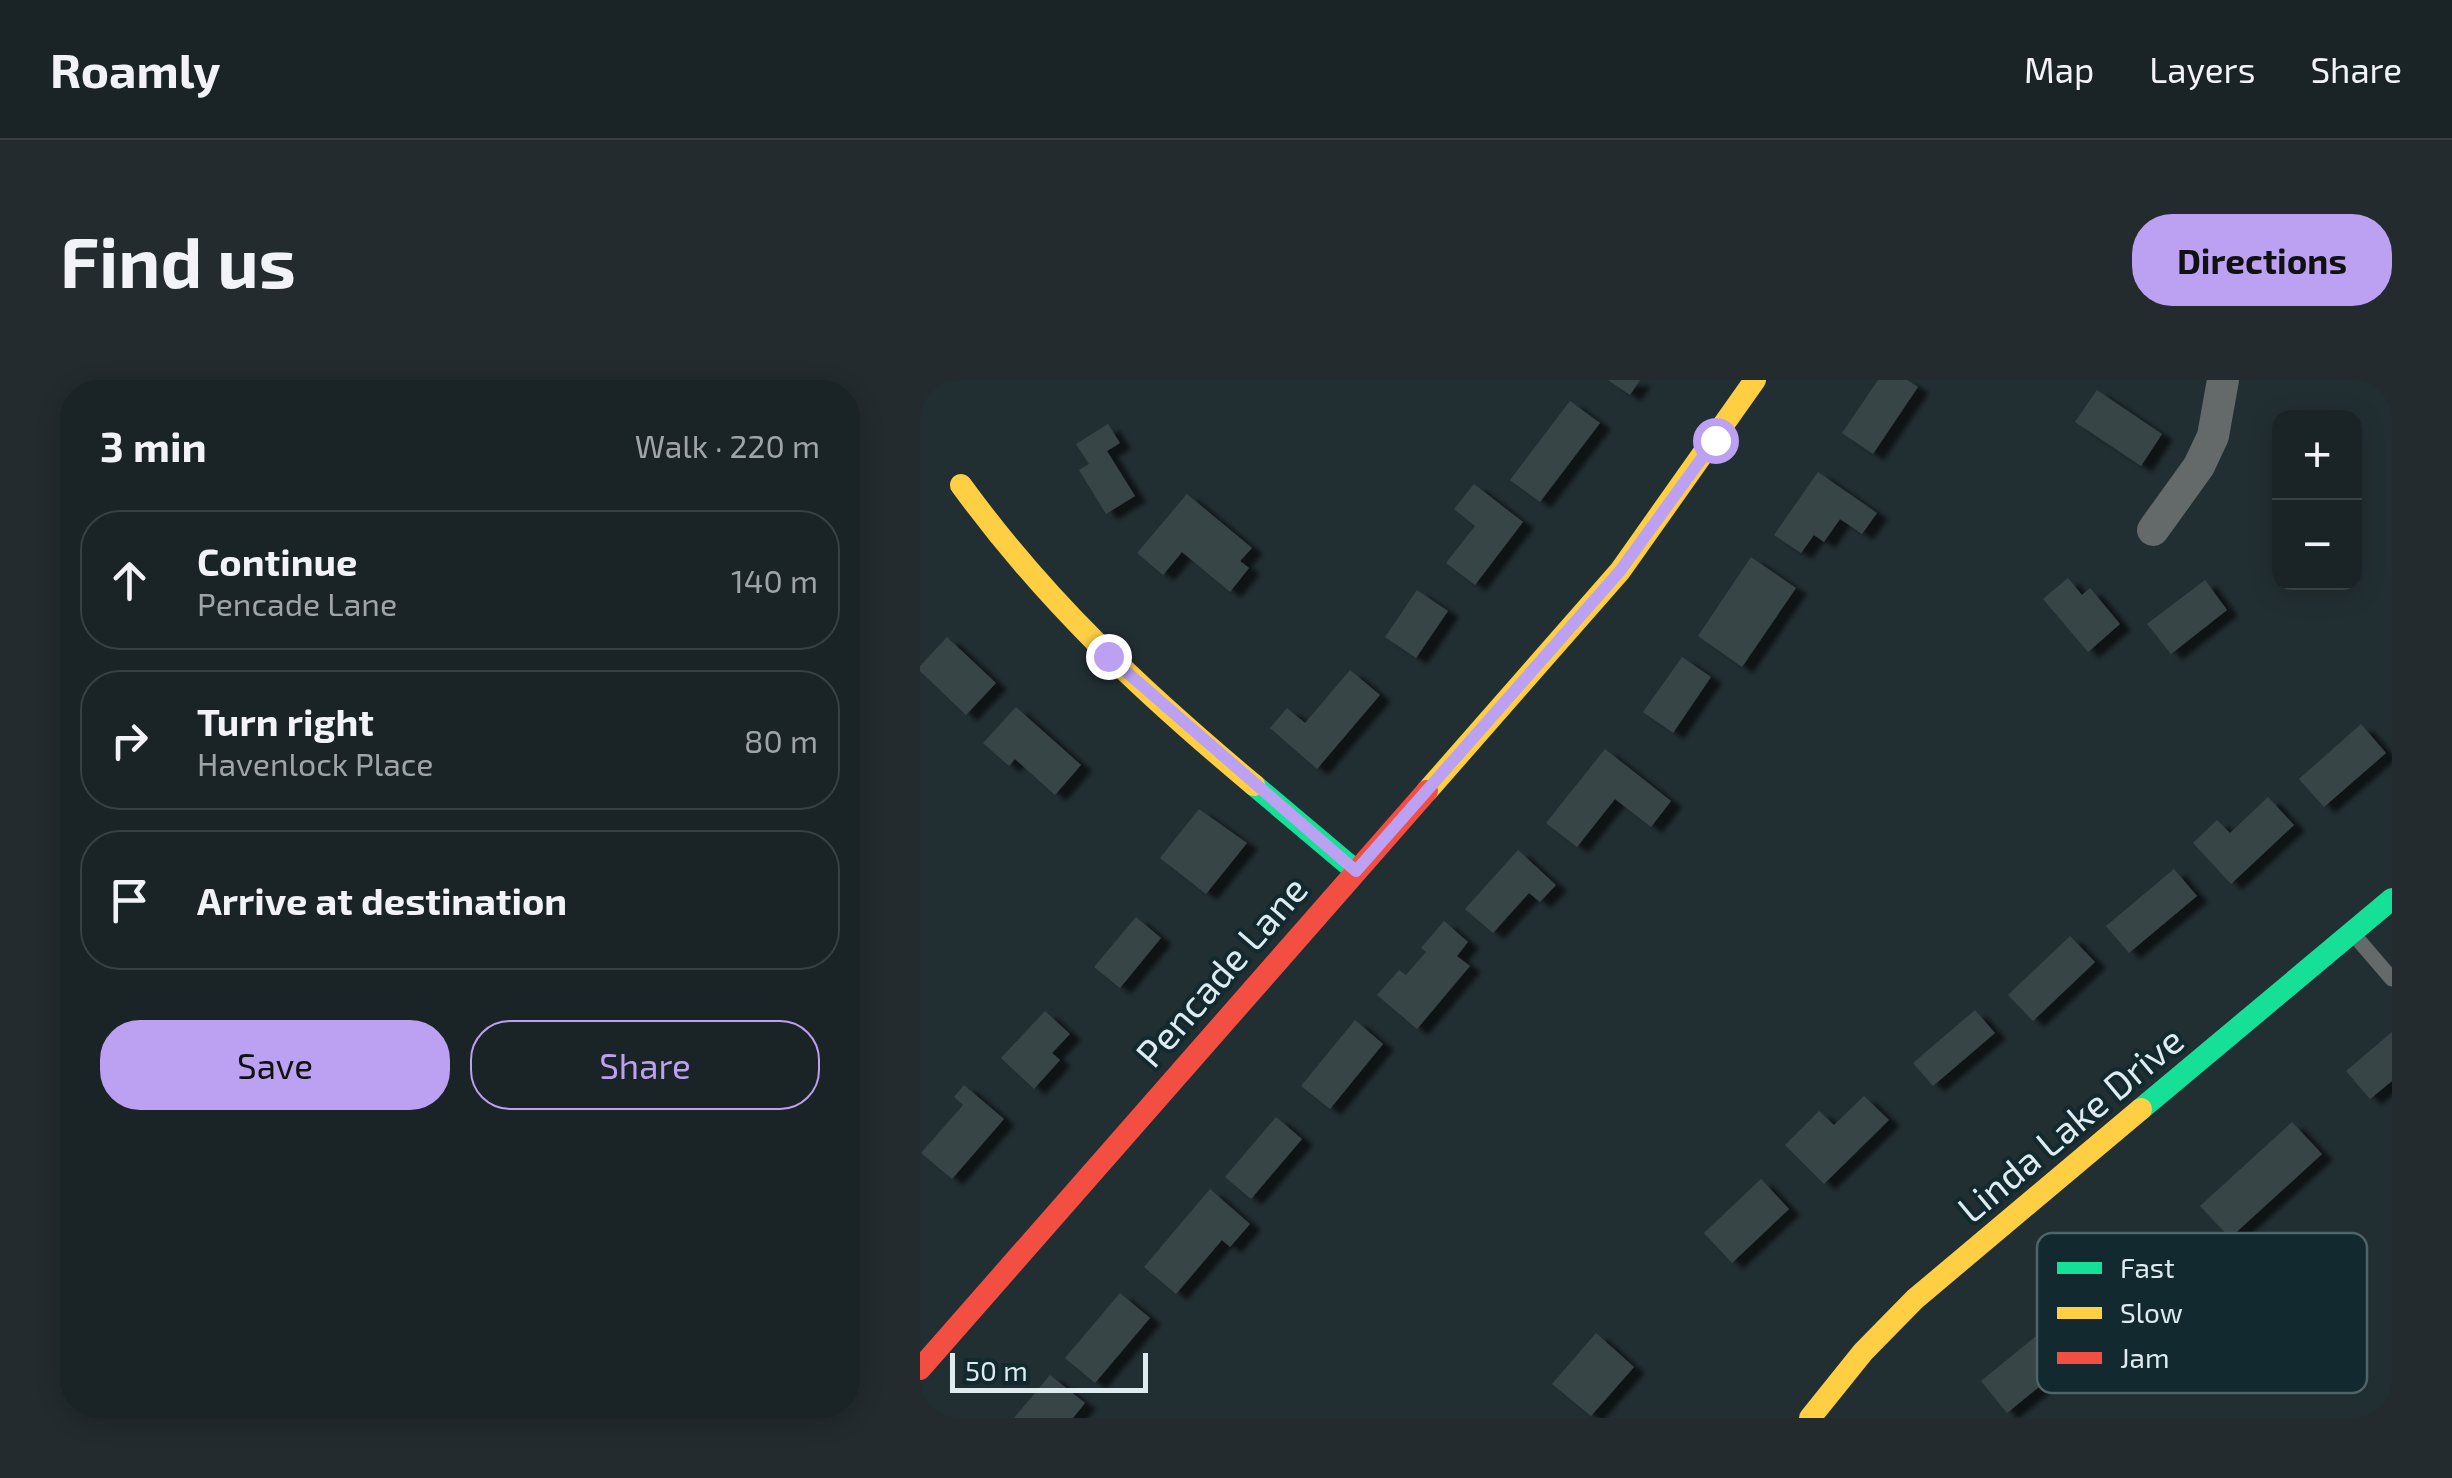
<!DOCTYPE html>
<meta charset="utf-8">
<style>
:root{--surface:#1a2326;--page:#232b2e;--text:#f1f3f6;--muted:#9fa4a7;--line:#384043;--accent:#bca0f2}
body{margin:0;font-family:"Exo 2",sans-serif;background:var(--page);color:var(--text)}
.controls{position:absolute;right:30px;top:30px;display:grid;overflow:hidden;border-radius:20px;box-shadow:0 5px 25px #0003}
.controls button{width:90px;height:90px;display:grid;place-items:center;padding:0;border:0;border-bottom:2px solid var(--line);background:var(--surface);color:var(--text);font:50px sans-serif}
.scale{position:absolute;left:30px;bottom:25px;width:198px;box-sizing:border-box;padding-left:10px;border:5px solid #deecef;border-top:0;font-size:28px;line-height:35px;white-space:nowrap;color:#deecef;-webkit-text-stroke:8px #11292f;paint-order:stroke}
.stop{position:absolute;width:30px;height:30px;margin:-22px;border:8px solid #bca0f2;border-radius:50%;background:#fff}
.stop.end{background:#bca0f2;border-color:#fff;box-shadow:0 2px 10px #0008}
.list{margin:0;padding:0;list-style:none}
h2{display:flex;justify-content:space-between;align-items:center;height:130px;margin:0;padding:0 40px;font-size:42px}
h2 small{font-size:32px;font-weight:400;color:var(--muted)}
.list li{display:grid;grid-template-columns:65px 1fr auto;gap:30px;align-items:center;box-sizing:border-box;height:140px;margin:0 20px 20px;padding:0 20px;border:2px solid var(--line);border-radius:40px}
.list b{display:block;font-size:38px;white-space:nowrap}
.list p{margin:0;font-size:32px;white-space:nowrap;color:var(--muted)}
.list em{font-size:32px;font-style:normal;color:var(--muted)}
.actions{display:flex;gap:20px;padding:30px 40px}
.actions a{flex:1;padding:22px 0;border:2px solid var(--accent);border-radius:40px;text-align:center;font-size:35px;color:var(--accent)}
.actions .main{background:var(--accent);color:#111}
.icon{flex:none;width:55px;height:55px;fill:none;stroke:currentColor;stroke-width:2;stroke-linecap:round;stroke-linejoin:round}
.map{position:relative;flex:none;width:1472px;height:1038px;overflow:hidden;border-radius:40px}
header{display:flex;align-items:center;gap:60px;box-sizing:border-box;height:140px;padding:0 50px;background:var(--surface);border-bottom:2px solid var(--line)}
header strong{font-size:48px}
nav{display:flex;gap:55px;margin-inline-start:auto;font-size:35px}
.intro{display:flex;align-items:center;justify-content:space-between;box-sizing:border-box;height:240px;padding:0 60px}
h1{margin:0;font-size:70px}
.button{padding:25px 45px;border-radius:40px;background:var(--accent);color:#111;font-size:35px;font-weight:700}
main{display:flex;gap:60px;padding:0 60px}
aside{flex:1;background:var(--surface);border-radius:40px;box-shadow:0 5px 25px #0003}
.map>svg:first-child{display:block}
.building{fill:#394447;filter:url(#shadow)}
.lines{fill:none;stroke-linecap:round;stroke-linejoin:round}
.lane{stroke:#64696a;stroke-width:15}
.street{stroke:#64696a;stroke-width:32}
.fast{stroke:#16e098;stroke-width:22}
.slow{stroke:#ffcf43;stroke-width:22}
.jam{stroke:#f24e42;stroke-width:22}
.route{stroke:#bca0f2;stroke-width:12}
.labels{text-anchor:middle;stroke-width:8;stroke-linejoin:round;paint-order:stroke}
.street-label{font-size:38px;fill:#deecef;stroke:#11292f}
.key{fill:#11292f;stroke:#4e6469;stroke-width:2.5}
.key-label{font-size:28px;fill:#deecef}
</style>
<header>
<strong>Roamly</strong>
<nav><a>Map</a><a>Layers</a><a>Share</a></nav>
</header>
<div class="intro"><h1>Find us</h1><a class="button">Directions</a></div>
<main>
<aside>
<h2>3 min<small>Walk · 220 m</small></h2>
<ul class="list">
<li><svg class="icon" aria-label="ahead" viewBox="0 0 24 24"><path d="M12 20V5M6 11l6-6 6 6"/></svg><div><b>Continue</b><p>Pencade Lane</p></div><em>140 m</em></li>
<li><svg class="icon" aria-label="right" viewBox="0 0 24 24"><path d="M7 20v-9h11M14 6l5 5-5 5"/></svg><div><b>Turn right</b><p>Havenlock Place</p></div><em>80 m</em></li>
<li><svg class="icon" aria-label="arrive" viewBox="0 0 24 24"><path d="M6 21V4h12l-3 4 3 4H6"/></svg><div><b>Arrive at destination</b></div></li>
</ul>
<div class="actions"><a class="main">Save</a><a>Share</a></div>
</aside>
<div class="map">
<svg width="1472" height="1038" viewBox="0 0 1472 1038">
<defs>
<filter id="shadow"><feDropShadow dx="11" dy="6" stdDeviation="2.5" flood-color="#0009"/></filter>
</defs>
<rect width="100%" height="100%" fill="#222f32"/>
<g class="building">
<polygon points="688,0 720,0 710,15"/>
<polygon points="958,0 987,0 998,7 953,74 922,53"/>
<polygon points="1177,10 1242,54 1221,86 1155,42"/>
<polygon points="650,21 680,43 620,122 590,100"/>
<polygon points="188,44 200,63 187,71 215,116 186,134 159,90 169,84 156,64"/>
<polygon points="898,92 957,133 942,154 920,139 904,162 894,155 881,173 854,155"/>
<polygon points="554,104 603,142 555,205 526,183 555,146 534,129"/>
<polygon points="267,114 332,168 320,181 329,188 310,212 262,172 243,195 217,173"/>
<polygon points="831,177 876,208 822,287 778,256"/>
<polygon points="1148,198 1162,215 1170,208 1200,244 1168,272 1123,219"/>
<polygon points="1285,200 1307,230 1251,274 1227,244"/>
<polygon points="497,210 528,231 496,278 465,257"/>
<polygon points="27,257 76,303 46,335 0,291 0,286"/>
<polygon points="762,277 791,297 753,353 723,332"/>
<polygon points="430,290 460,315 397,389 350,348 367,328 385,343"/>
<polygon points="96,327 161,385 135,415 95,379 89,386 63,363"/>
<polygon points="1441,344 1466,373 1404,427 1379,399"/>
<polygon points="685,369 751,421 731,447 695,419 657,467 626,443"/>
<polygon points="1348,417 1374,445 1311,504 1273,463 1297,440 1310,453"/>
<polygon points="279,429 327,463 286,514 240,478"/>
<polygon points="598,470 636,505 620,522 609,513 573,553 545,529"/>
<polygon points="1254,489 1277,516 1209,573 1186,546"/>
<polygon points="216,537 241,558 200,608 174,587"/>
<polygon points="524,541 548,562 537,576 550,586 497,649 457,615 479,590 486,595 506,572 501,568"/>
<polygon points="1150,556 1175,582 1113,641 1088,615"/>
<polygon points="1055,630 1075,653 1013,706 993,683"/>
<polygon points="125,631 150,654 132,673 140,680 114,709 81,678"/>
<polygon points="435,640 463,664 410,729 381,706"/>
<polygon points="1472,652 1472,701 1450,719 1426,691"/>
<polygon points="44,705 84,739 32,799 1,773 43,725 34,717"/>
<polygon points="944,716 969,740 904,804 865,765 899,731 914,745"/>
<polygon points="356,737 382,759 331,819 305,797"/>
<polygon points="1372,742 1402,774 1310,858 1280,826"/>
<polygon points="841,799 869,829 812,883 784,853"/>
<polygon points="290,809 330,844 310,867 302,860 256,914 224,887"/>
<polygon points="200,913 230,938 175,1003 145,978"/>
<polygon points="1126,948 1152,980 1087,1033 1061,1001"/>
<polygon points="676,953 714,987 671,1036 632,1004"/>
<polygon points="130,995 165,1023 153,1038 94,1038"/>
</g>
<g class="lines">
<polyline class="lane" points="1435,556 1472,599"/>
<polyline class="street" points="1233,150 1279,86 1293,56 1303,0"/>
<g class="fast">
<polyline points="334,405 436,491"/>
<polyline points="1221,729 1472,519"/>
</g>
<g class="slow">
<path d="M41,105C126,222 224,313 334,405"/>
<polyline points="507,411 700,191 835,0"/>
<polyline points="890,1038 943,972 995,919 1221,729"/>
</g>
<polyline class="jam" points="0,989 507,411"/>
</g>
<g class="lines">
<polyline class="route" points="188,276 436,491 700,191 795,60"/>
</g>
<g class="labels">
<g class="street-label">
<text transform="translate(302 592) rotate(-49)" y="13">Pencade Lane</text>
<text transform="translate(1151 745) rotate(-40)" y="13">Linda Lake Drive</text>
</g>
</g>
<rect x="1117" y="853" width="330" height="160" rx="15" class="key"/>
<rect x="1137" y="882" width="45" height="12" fill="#16e098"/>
<rect x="1137" y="927" width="45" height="12" fill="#ffcf43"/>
<rect x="1137" y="972" width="45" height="12" fill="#f24e42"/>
<g class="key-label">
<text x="1200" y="898">Fast</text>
<text x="1200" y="943">Slow</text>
<text x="1200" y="988">Jam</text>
</g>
</svg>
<div class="controls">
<button>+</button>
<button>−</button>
</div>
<div class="scale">50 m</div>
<div class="stop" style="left:795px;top:60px"></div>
<div class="stop end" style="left:188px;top:276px"></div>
</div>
</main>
